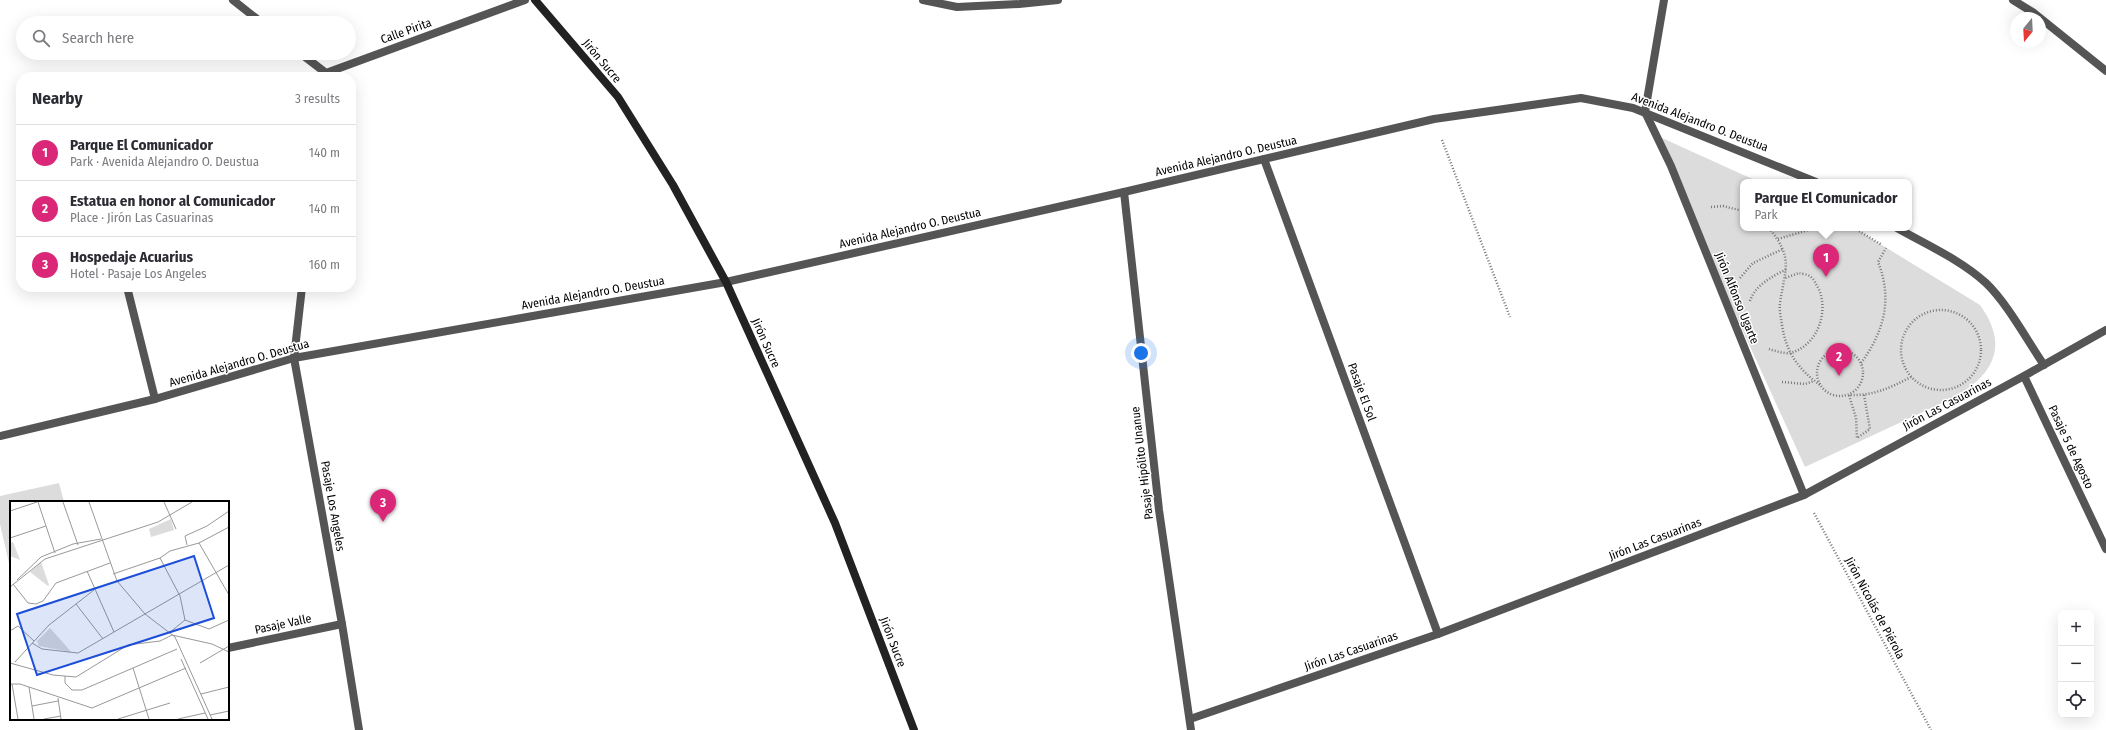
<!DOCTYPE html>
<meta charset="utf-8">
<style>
:root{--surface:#fff;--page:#f7f7f7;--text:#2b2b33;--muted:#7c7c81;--line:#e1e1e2;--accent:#db2777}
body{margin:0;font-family:"Fira Sans Condensed",sans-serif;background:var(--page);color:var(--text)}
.controls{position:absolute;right:12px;bottom:12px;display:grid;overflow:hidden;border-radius:8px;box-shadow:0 4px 16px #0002}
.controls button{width:36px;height:36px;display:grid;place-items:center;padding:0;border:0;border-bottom:1px solid var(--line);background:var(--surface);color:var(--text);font:20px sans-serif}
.compass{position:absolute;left:2010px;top:12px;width:36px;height:36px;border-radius:50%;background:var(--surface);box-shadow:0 4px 16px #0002;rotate:198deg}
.you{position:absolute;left:1141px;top:353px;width:14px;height:14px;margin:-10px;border:3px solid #fff;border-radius:50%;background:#1a73e8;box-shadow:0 0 0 6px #1a73e833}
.badge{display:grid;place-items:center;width:26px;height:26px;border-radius:50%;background:var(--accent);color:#fff;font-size:13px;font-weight:700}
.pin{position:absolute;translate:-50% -33px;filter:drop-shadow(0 1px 2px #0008)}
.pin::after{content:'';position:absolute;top:21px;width:14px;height:12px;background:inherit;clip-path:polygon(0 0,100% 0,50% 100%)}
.popup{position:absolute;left:1740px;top:179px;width:172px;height:52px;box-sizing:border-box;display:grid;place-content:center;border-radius:8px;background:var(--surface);filter:drop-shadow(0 1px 3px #0005);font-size:13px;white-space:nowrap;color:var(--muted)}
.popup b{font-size:15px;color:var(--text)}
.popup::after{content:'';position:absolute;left:50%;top:100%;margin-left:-8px;border:8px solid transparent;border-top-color:var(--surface)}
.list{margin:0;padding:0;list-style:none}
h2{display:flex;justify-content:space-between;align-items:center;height:52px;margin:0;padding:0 16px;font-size:17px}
h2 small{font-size:13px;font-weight:400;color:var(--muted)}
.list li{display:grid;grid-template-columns:26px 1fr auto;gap:12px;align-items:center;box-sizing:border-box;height:56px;padding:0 16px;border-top:1px solid var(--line)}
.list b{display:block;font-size:15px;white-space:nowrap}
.list p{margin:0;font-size:13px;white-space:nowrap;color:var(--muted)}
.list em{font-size:13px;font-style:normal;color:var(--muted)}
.icon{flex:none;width:22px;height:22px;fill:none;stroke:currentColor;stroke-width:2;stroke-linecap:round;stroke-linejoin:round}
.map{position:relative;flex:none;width:2106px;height:730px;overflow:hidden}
.search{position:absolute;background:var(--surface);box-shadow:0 4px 16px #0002;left:16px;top:16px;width:340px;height:44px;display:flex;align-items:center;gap:10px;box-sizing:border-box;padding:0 14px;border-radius:22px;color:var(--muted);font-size:15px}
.panel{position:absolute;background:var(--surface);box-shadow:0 4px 16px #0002;left:16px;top:72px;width:340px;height:220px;border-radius:16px}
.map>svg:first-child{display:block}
.green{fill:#dcdcdc}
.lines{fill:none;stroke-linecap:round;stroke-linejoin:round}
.path{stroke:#777;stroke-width:2.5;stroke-dasharray:1 2;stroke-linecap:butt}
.lane{stroke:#555;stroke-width:8}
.street{stroke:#555;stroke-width:8}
.secondary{stroke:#222;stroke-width:8}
.labels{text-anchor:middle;stroke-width:3;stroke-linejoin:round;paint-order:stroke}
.street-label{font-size:12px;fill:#000;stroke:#fff}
.inset-road{fill:none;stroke:#999;stroke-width:1}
.view{fill:#1d4ed8;fill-opacity:0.15;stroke:#1d4ed8;stroke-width:2}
.inset-edge{fill:none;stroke:#000;stroke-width:2}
</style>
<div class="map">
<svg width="2106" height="730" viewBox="0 0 2106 730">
<rect width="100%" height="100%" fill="#fff"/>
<g class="green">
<path d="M1662,138L1759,182H1743V228H1854L1980,305C2008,344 1996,372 1957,396L1805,467L1690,215Z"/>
<polygon points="59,483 64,502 11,502 11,572 0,524 0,496"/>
</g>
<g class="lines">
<g class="path">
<polyline points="1442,140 1510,317"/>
<polyline points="1711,207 1723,206 1743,211"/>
<path d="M1769,228C1794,259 1785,268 1780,303C1779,310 1781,318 1782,325C1786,352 1798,369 1820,385"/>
<polyline points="1854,228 1882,245"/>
<polyline points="1778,239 1815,228"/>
<polyline points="1740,278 1753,263 1783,249"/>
<path d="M1750,301C1755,285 1773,276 1787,269"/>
<circle cx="1941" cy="350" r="40"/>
<path d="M1769,349C1775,351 1785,354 1790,353C1819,346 1831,307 1816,284C1815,282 1813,278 1811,277C1808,274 1802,274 1799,273L1785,278"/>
<circle cx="1840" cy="373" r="23"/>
<path d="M1861,363C1884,332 1893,299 1878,262L1886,248"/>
<polyline points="1782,382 1805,384 1814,381"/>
<path d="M1864,395L1870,429L1857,438L1856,418L1849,395C1873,396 1890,388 1911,377"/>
<polyline points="1814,513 1931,730"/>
</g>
<g class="lane">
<polyline points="1664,0 1645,112 1671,166 1804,495"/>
<polyline points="127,287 155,399"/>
<polyline points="228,648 342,624"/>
</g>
<g class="street">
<polyline points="233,0 262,23"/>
<polyline points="923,0 957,7 1019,4 1058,0"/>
<polyline points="2013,0 2034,13 2106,71"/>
<polyline points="300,53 326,73 525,0"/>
<polyline points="1264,159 1438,634"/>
<polyline points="1124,192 1159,510 1191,730"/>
<path d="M1897,228C1927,245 1961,260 1986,283C2007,303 2027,340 2044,365"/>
<polyline points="302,287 294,358 342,624 359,730"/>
<polyline points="2024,376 2106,549"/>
<polyline points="0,436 155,399 294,358 726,282 1124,192 1434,119 1581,98 1633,108 1816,182"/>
<polyline points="1190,719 1438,634 1804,495 2024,376 2106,330"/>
</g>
<polyline class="secondary" points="535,0 618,97 673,185 726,282 835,523 914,730"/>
</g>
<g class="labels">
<g class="street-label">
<text transform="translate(406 31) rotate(-20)" y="4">Calle Pirita</text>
<text transform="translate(602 61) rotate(50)" y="4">Jirón Sucre</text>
<text transform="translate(1700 122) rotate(21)" y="4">Avenida Alejandro O. Deustua</text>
<text transform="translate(1226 156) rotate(-13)" y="4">Avenida Alejandro O. Deustua</text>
<text transform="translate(910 228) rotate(-13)" y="4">Avenida Alejandro O. Deustua</text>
<text transform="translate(593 293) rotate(-10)" y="4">Avenida Alejandro O. Deustua</text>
<text transform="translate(1737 298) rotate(68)" y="4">Jirón Alfonso Ugarte</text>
<text transform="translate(766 343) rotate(66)" y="4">Jirón Sucre</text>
<text transform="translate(239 363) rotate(-16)" y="4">Avenida Alejandro O. Deustua</text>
<text transform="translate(1362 392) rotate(70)" y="4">Pasaje El Sol</text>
<text transform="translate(1947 404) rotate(-28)" y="4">Jirón Las Casuarinas</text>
<text transform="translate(2071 447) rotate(65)" y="4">Pasaje 5 de Agosto</text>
<text transform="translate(1142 463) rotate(-97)" y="4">Pasaje Hipólito Unanue</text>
<text transform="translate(333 506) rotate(80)" y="4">Pasaje Los Angeles</text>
<text transform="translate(1655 539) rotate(-21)" y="4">Jirón Las Casuarinas</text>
<text transform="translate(1875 608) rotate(62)" y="4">Jirón Nicolás de Piérola</text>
<text transform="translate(283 624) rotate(-12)" y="4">Pasaje Valle</text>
<text transform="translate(893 642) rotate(69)" y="4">Jirón Sucre</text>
<text transform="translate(1351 651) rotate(-19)" y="4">Jirón Las Casuarinas</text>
</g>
</g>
<g transform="translate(10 501)">
<rect width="219" height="219" fill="#fff"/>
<path d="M161,18L164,29L141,36L139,28ZM3,41L5,46L10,59L0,55V42ZM31,61L39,84L38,85L20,71ZM40,127L56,145L61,151L29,145L27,140Z" fill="#dcdcdc"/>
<path class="inset-road" d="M28,1L45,52M53,1L68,44M79,1L107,80L135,113L165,136L202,218M154,1L166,28M0,10L27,1M0,37L36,25M189,42L219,94M177,44L175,35L197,25L219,10M150,57L170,95L175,119M77,70L104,131M103,73L150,57L160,50L189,42L219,26M7,79L31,56L63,43L91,38M3,83L18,102L26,103L33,100L46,82L100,62M0,86L35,58L148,21L182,1M66,103L93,138M0,130L8,125L24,140M159,132L175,119L199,128L219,119M22,142L32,148L68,152L219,64M171,158L198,218M5,161L39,124L84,89M0,162L43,174L66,176L118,144L150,140L162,134L202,143L219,151M190,162L219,145M123,167L139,218M55,175V182L62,189H72L167,148M0,183H10L82,207L176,167M2,183L8,218M19,186L24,218M191,193L219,186M48,197L51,218M22,205L48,200M200,214L219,210M34,218L51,215M108,218L160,202M168,218L195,212"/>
<path class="view" d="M184,55L204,117L27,174L7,113Z"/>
<rect width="219" height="219" class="inset-edge"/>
</g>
</svg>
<div class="controls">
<button>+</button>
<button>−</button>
<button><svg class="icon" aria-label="locate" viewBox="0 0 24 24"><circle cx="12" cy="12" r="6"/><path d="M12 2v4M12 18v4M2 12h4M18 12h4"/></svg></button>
</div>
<svg class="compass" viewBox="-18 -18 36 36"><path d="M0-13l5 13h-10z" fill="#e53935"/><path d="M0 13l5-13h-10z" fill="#7c7c81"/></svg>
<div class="you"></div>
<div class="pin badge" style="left:1826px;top:277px">1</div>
<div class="popup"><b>Parque El Comunicador</b>Park</div>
<div class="pin badge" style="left:1839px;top:376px">2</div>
<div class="pin badge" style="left:383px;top:522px">3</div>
<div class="search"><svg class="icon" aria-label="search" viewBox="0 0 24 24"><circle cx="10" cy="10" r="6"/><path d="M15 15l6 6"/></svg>Search here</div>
<section class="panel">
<h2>Nearby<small>3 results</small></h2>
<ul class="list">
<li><span class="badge">1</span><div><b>Parque El Comunicador</b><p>Park · Avenida Alejandro O. Deustua</p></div><em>140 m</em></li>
<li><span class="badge">2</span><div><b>Estatua en honor al Comunicador</b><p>Place · Jirón Las Casuarinas</p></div><em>140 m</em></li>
<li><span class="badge">3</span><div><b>Hospedaje Acuarius</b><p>Hotel · Pasaje Los Angeles</p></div><em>160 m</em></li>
</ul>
</section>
</div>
